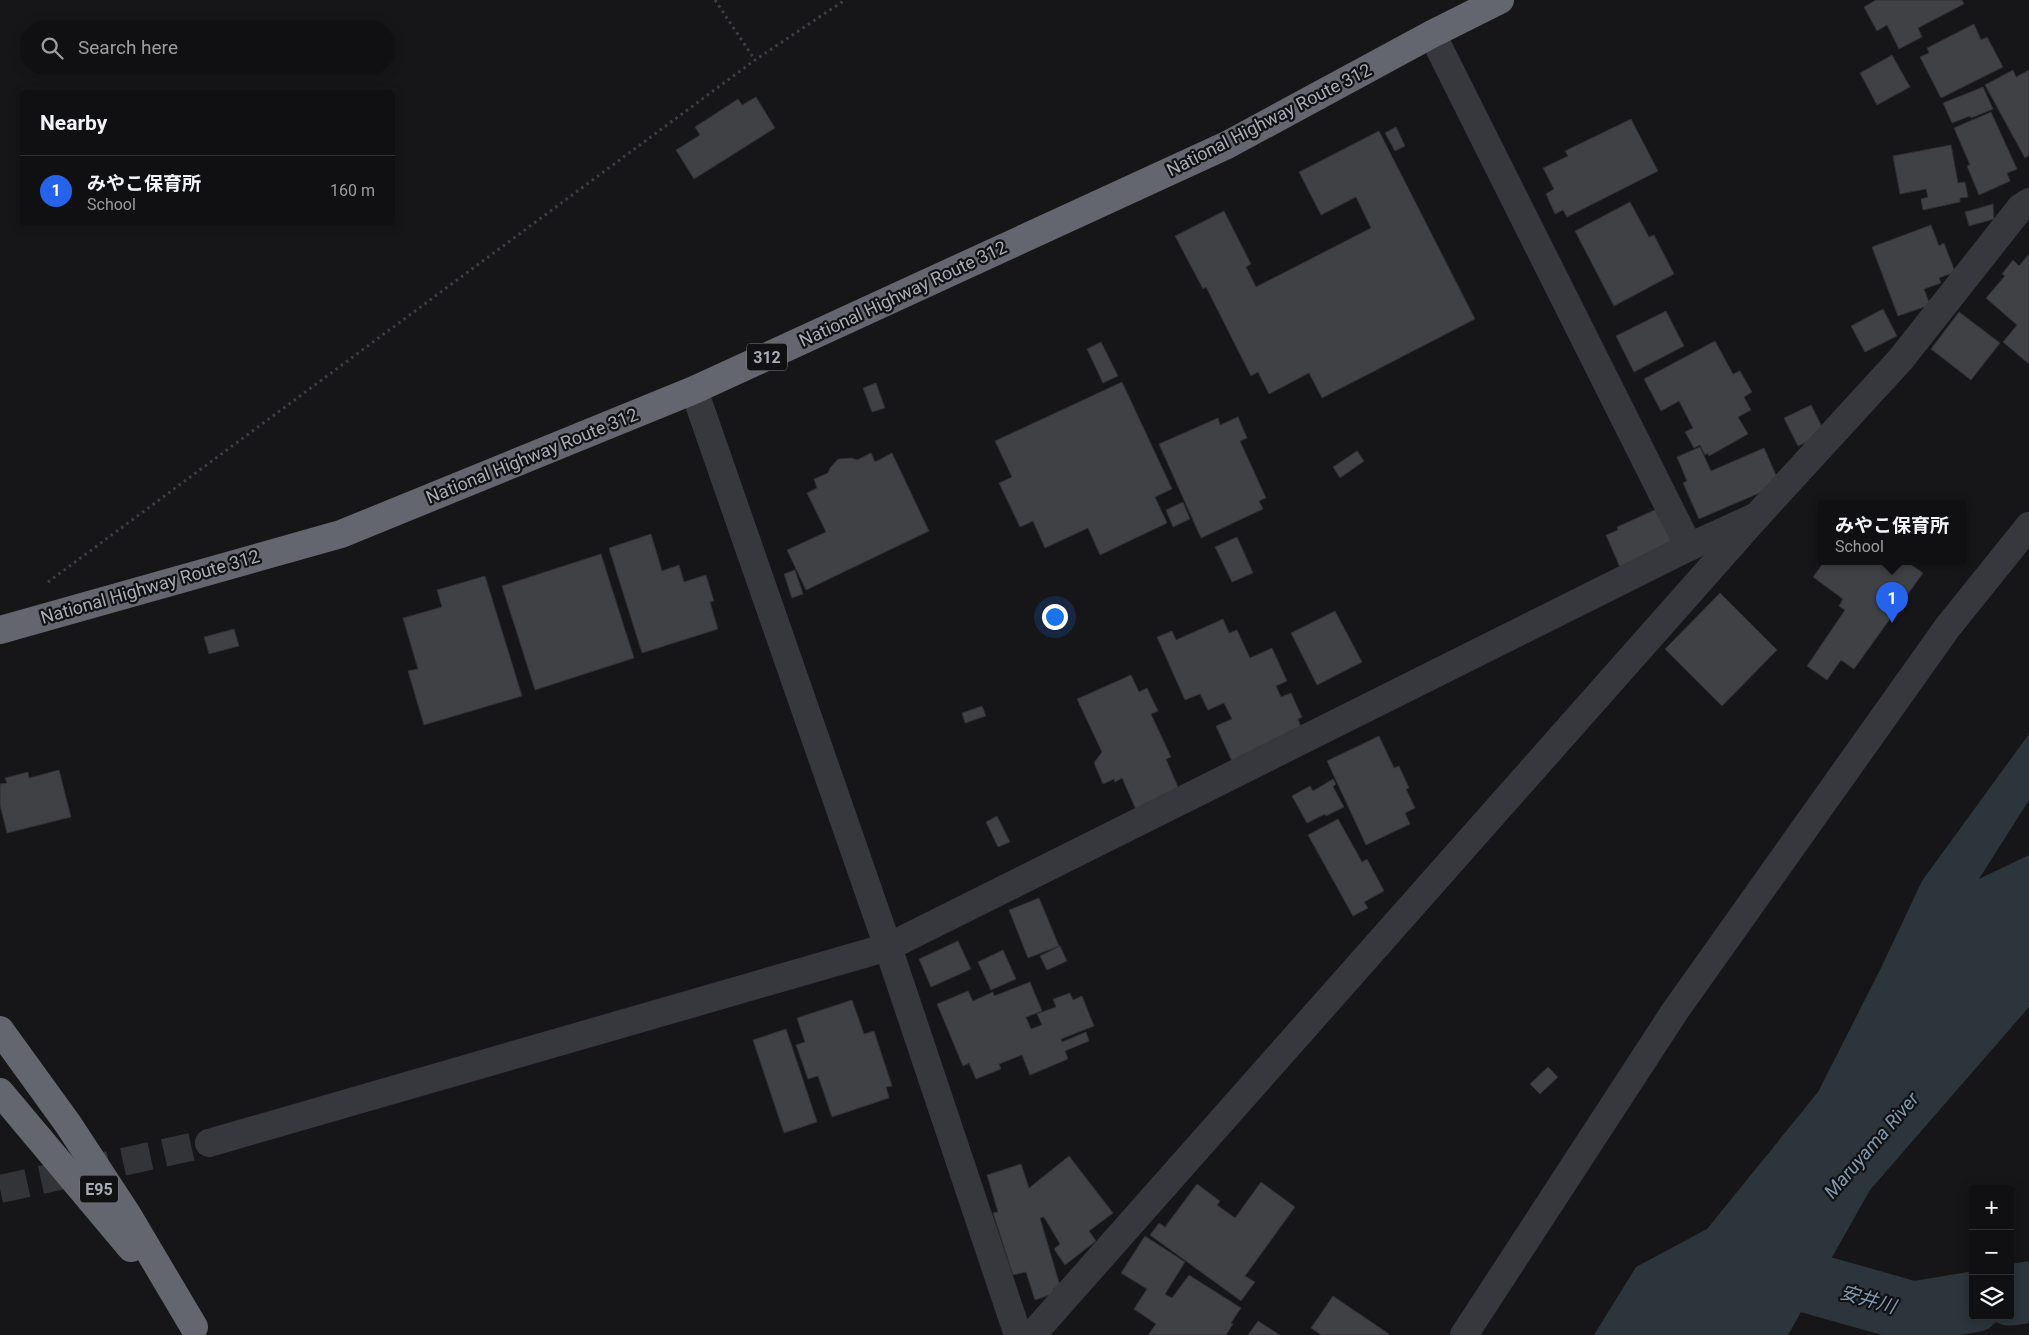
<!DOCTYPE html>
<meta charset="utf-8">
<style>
:root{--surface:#101012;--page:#19191b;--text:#f1f3f6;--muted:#9c9d9f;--line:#303032;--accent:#2563eb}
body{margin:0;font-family:Roboto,"Noto Sans JP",sans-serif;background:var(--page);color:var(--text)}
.controls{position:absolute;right:15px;bottom:15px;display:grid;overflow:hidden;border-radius:5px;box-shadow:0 2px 12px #0003}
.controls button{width:45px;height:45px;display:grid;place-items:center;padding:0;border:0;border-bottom:1px solid var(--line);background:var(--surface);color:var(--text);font:25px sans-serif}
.you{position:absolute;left:1054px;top:616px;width:18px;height:18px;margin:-12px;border:4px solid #fff;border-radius:50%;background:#1a73e8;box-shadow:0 0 0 8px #1a73e833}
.badge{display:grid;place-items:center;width:32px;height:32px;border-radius:50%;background:var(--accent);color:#fff;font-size:16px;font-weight:700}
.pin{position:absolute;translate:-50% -41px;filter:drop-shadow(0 1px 2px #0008)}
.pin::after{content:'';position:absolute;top:26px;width:18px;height:15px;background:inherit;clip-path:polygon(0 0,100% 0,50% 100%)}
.popup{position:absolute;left:1818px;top:500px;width:148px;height:65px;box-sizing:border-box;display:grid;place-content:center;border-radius:5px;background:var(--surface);filter:drop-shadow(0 1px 4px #0005);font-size:16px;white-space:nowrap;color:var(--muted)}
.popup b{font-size:19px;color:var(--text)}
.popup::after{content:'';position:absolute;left:50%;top:100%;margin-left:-10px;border:10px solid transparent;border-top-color:var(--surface)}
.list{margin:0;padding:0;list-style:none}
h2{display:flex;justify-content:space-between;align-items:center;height:65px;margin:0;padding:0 20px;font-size:21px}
h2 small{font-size:16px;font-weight:400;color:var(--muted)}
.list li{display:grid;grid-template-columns:32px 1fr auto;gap:15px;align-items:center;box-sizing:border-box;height:70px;padding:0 20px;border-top:1px solid var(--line)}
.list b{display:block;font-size:19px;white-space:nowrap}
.list p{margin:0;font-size:16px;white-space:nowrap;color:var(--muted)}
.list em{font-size:16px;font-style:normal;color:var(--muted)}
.icon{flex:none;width:28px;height:28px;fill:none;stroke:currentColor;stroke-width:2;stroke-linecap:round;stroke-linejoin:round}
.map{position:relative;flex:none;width:2029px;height:1335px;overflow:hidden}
.search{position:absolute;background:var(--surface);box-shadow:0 2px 12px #0003;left:20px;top:20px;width:375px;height:55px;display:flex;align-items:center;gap:12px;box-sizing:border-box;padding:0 18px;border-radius:28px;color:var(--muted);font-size:19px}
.panel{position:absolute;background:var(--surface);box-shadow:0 2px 12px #0003;left:20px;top:90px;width:375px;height:135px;border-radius:5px}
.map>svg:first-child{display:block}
.water{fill:#2c353c}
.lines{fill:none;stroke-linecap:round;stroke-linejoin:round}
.river{stroke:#2c353c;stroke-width:61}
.building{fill:#404145;stroke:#303034}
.minor-tunnel{stroke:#333438;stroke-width:28;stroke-dasharray:28 14;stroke-linecap:butt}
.path{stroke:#3d3f44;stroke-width:3;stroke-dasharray:2.5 4;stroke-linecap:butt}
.minor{stroke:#37383d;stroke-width:28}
.highway{stroke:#63666e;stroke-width:28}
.labels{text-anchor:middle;stroke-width:4.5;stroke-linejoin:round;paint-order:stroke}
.shield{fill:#111113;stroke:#7b7e86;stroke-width:1}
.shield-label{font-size:16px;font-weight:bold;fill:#a8adb8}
.street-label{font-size:18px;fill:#a8adb8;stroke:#111113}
.water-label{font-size:19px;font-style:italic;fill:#7f9bb3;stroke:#111113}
</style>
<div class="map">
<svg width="2029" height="1335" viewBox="0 0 2029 1335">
<rect width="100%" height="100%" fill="#161618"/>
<polygon class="water" points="2029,734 2029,800 1979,879 2029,855 2029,1007 1870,1190 1788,1335 1594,1335 1636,1267 1707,1229 1818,1092 1880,970 1922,881"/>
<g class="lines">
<g class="river">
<polyline points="1764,1270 1913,1312 1973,1302"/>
<polyline points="2010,1295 2029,1292"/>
</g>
</g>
<g class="building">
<polygon points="1876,0 1962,0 1964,4 1918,28 1922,37 1899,49 1887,25 1877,31 1864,7"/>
<polygon points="1974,24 1981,40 1987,37 2003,67 1941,98 1920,57 1929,53 1927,48"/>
<polygon points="1892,55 1910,87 1877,105 1860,73"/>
<polygon points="2013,70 2016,77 2029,70 2029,155 2025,158 1985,85"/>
<polygon points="1983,87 1993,109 1971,118 1970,116 1952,123 1943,103"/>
<polygon points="756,97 775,128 694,179 676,150 700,135 695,127 738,99 742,105"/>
<polygon points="1991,112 2017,169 2007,173 2010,181 1979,195 1967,166 1970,165 1954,128"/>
<polygon points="1631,119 1658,171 1567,217 1563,210 1555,214 1546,194 1554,189 1543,168 1568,156 1565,151"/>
<polygon points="1396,127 1405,146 1395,151 1385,133"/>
<polygon points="1379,131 1475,319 1322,398 1309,373 1269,394 1258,372 1251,376 1206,287 1203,289 1175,236 1224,211 1251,264 1246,267 1256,287 1371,228 1356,197 1321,215 1299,172"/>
<polygon points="1951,145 1958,183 1965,182 1968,197 1960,198 1960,202 1923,210 1921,199 1928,197 1926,189 1900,194 1893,156"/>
<polygon points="1630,202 1649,237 1654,235 1674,274 1614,306 1575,231"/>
<polygon points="1993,204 1994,219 1969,226 1965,212"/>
<polygon points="1931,225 1939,246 1944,243 1955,272 1939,278 1941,283 1924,289 1930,305 1898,316 1872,247"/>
<polygon points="2029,254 2029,364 2003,342 2017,325 1986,298 2005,276 2002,274 2013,260 2019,266"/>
<polygon points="1883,309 1897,336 1865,352 1851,326"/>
<polygon points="1666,311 1684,346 1634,372 1616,336"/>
<polygon points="1959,312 2000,343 1971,380 1931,349"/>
<polygon points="1715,341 1733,374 1740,371 1752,392 1744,397 1751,410 1738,417 1748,434 1709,456 1707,453 1705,455 1700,445 1694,448 1685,432 1693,428 1679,401 1661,411 1644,379"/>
<polygon points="1101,342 1118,376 1103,383 1087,349"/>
<polygon points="1122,382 1172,489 1155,497 1167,523 1100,555 1088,528 1045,548 1033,521 1020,527 999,483 1012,477 995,441"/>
<polygon points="876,383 885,408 872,412 863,388"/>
<polygon points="1811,405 1825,433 1798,446 1784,418"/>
<polygon points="1238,417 1247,438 1240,441 1266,498 1259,501 1263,509 1201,538 1159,444 1218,418 1220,425"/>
<polygon points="1700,447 1711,471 1764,448 1780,484 1699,519 1683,483 1687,481 1677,457"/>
<polygon points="1357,451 1364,461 1340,478 1333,467"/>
<polygon points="871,453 875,462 892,453 929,531 806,590 787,550 826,532 807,493 817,488 814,479 828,473 830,468 838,459 852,458 857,460"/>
<polygon points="1183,502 1190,519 1173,527 1166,510"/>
<polygon points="1659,508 1677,546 1622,572 1606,535 1618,530 1617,527"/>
<polygon points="651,534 662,571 679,565 684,582 706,575 714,601 710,602 718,629 642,653 609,548"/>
<polygon points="1237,537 1253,573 1232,582 1215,547"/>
<polygon points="601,554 634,658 535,690 502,586"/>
<polygon points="1824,562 1907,562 1923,573 1854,669 1841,660 1827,680 1807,666 1845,610 1839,606 1843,599 1813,577"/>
<polygon points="795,570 803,594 792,598 784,574"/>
<polygon points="485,576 522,696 424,725 408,671 418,669 403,618 442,607 437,590"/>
<polygon points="1720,593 1777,650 1722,706 1665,649"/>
<polygon points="1335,611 1362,662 1317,685 1291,633"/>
<polygon points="1223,619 1229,633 1237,630 1250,658 1272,648 1287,681 1276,686 1281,697 1291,693 1302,717 1298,719 1301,727 1235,768 1216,726 1232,719 1224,703 1208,710 1200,694 1185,700 1157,637 1172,631 1176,640"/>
<polygon points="234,629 239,646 209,654 204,637"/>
<polygon points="1131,675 1139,692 1147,688 1158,711 1151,714 1171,757 1166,759 1181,794 1138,814 1122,778 1115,782 1114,779 1103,784 1094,763 1102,752 1077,699"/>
<polygon points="982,706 986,716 965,723 962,713"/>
<polygon points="1379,736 1394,768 1399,766 1409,788 1406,789 1415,808 1405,813 1410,824 1366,845 1327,761"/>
<polygon points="59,770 71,817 7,833 0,805 0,784 7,783 5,778 28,772 29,778"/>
<polygon points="1333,779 1336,784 1333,787 1344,807 1326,816 1325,814 1307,823 1292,796 1310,786 1313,791"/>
<polygon points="997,816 1010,842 998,847 986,822"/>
<polygon points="1338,819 1362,862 1367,859 1384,891 1364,902 1368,908 1353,916 1308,835"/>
<polygon points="1039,898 1059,946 1028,958 1009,910"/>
<polygon points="958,941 971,969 931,987 919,959"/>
<polygon points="1060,946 1067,961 1047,970 1040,956"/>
<polygon points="1003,950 1016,979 991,990 978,962"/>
<polygon points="1030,982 1042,1011 1026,1017 1031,1029 1042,1025 1037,1014 1056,1007 1053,999 1070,993 1073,1000 1082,996 1094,1026 1061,1039 1062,1042 1086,1032 1089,1041 1065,1051 1068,1059 1030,1075 1022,1055 999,1064 1001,1069 976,1079 969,1063 963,1066 937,1004 968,991 973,1001 993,992 994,996"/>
<polygon points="852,1000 864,1034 874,1031 892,1086 886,1087 889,1098 832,1117 818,1076 808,1079 796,1045 805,1042 797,1018"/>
<polygon points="786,1029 817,1122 784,1133 753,1040"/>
<polygon points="1548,1067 1558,1077 1540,1094 1530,1084"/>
<polygon points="1069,1156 1113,1213 1089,1231 1096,1241 1065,1265 1054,1249 1060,1244 1044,1217 1040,1218 1060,1286 1053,1289 1055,1293 1035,1300 1026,1272 1013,1275 993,1213 998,1212 987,1175 1021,1164 1029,1188"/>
<polygon points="1261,1182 1295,1207 1245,1276 1255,1282 1241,1301 1150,1235 1159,1223 1165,1227 1197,1184 1220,1201 1217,1205 1235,1218"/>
<polygon points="1145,1236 1185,1262 1165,1294 1172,1298 1189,1275 1241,1308 1231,1323 1233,1324 1226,1335 1148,1335 1156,1324 1134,1309 1147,1289 1121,1273"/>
<polygon points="1333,1296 1389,1334 1388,1335 1321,1335 1311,1328"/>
<polygon points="1258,1321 1280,1335 1248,1335"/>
</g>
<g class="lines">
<polyline class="minor-tunnel" points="0,1189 209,1143"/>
<g class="path">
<polyline points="715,0 755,60"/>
<polyline points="48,582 755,60 845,0"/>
</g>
<g class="minor">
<polyline points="1432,34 1689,547"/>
<polyline points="694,390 888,947 1018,1335"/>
<polyline points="209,1143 888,947 1689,547 1757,516"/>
<polyline points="1032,1335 1757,516 1901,359 2021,207 2029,202"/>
<polyline points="1464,1335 1675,1011 1947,628 2029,526"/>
</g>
<g class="highway">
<polyline points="0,630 341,534 694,390 1227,145 1432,34 1500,0"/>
<polyline points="0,1030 68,1124 127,1214 194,1327"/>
<polyline points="0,1092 131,1248"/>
</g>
</g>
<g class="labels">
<g class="shield">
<rect x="747" y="343.5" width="40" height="27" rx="4"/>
<rect x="80" y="1175.5" width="38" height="27" rx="4"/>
</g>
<g class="shield-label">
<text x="767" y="363">312</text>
<text x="99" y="1195">E95</text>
</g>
<g class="street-label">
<text transform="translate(1269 120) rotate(-27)" y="6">National Highway Route 312</text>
<text transform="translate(903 294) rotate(-25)" y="6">National Highway Route 312</text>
<text transform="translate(532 456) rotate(-22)" y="6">National Highway Route 312</text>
<text transform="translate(150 587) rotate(-16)" y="6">National Highway Route 312</text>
</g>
<g class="water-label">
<text transform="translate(1871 1145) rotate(-49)" y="7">Maruyama River</text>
<text transform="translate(1868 1299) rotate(16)" y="7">安井川</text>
</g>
</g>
</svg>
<div class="controls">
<button>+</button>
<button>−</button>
<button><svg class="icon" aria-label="layers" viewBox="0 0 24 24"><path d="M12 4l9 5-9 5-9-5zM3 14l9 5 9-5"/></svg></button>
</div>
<div class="you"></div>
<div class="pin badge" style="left:1892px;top:623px">1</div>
<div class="popup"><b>みやこ保育所</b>School</div>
<div class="search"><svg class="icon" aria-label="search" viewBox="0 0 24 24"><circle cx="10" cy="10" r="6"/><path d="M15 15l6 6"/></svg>Search here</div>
<section class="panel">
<h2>Nearby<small></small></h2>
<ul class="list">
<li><span class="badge">1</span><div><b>みやこ保育所</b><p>School</p></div><em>160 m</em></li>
</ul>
</section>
</div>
